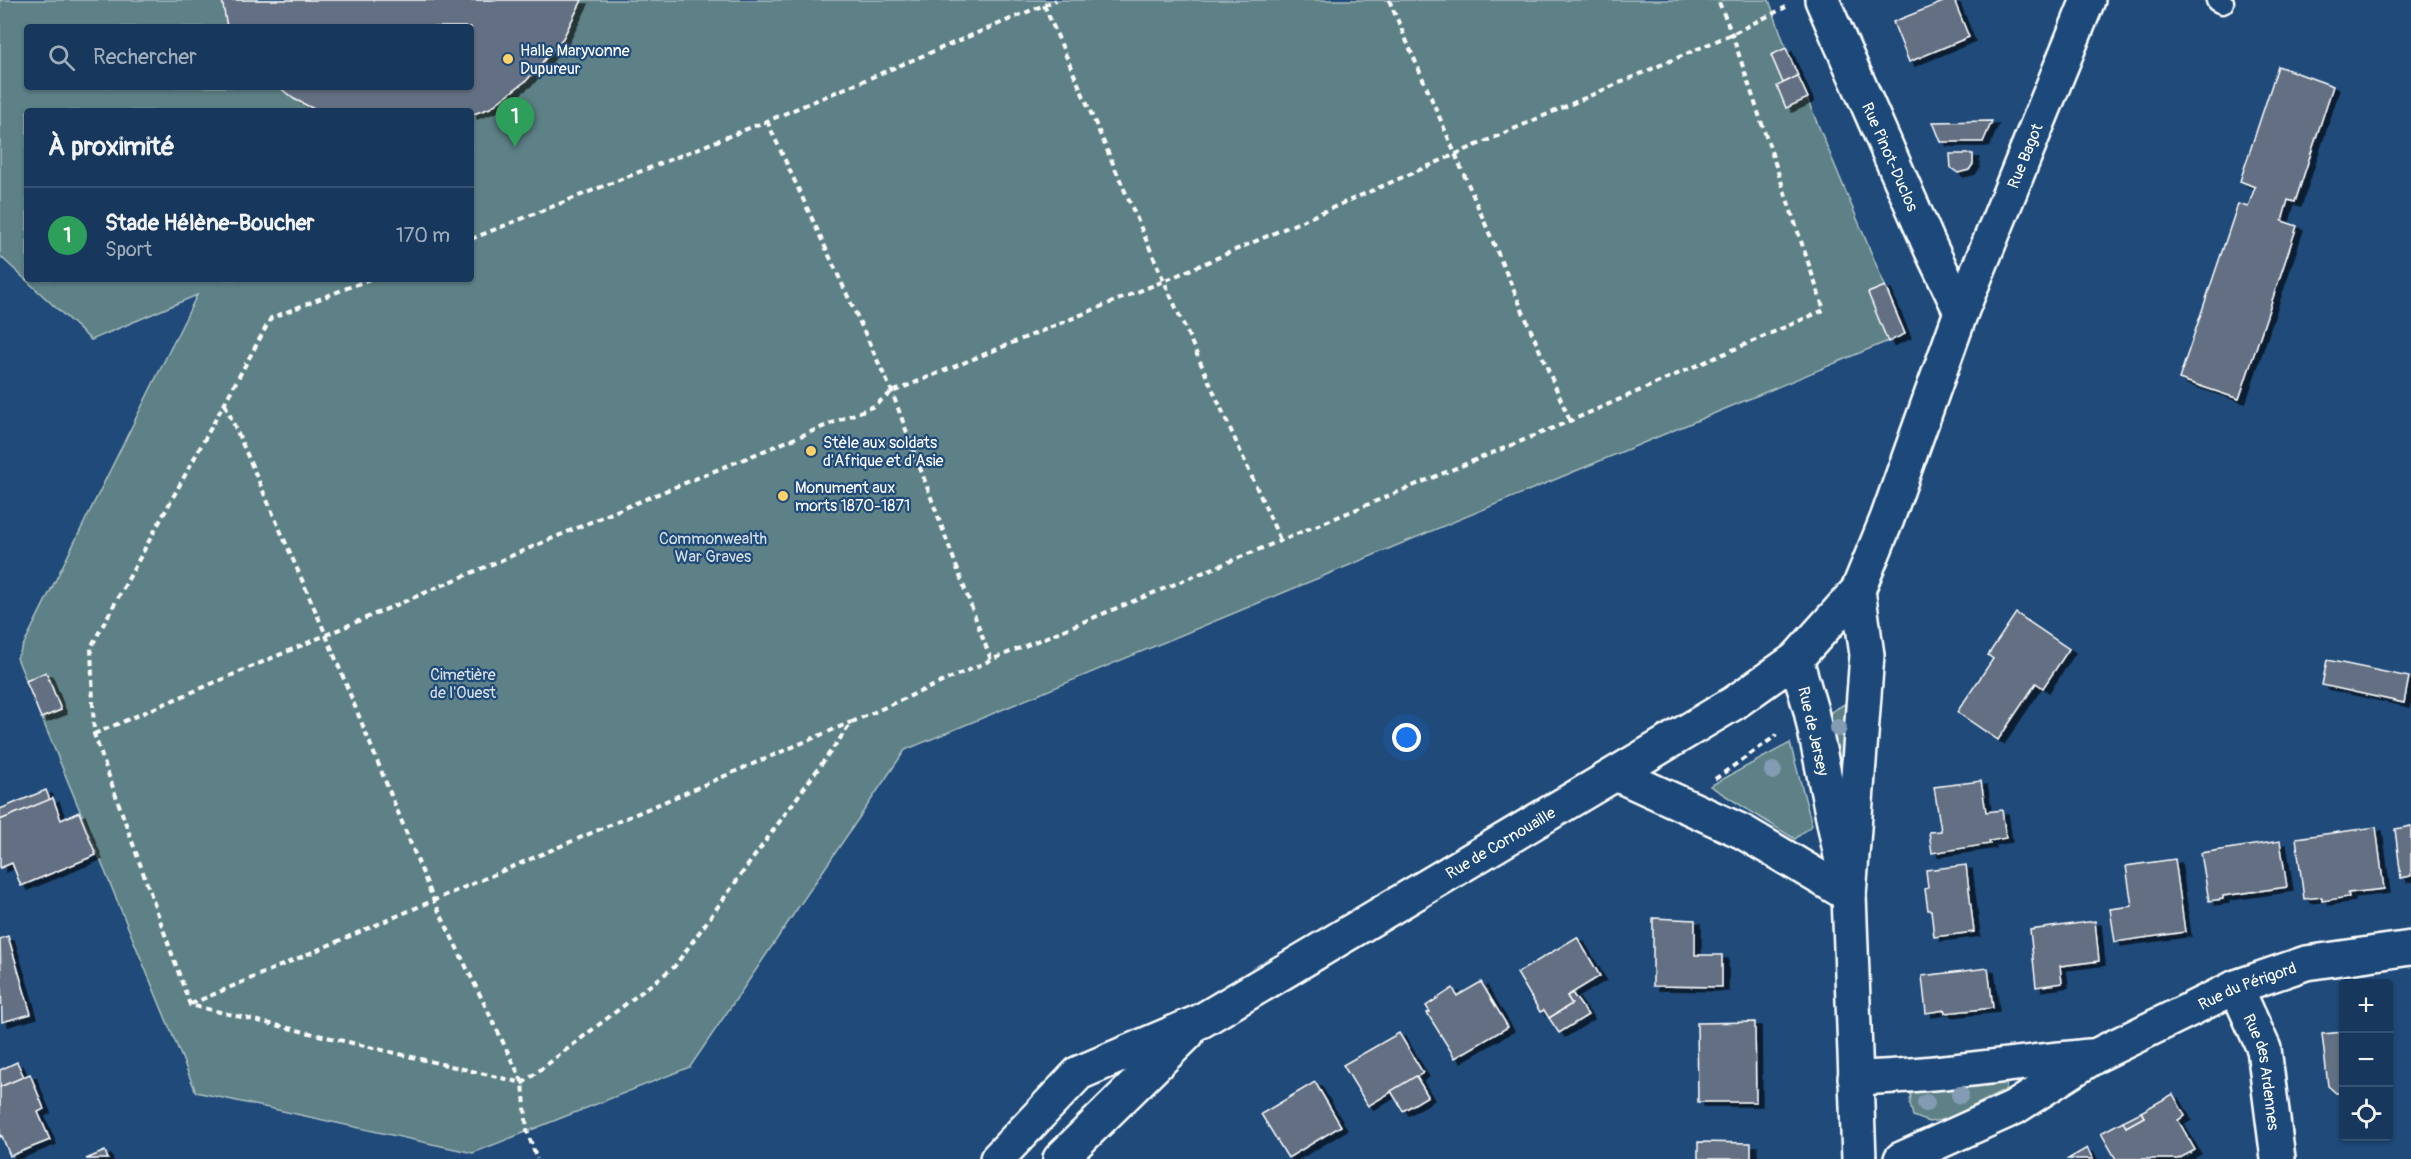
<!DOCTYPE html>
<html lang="fr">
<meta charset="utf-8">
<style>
:root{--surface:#17385c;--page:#203f62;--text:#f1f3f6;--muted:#9eacbb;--line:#365272;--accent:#8bbbb9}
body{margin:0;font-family:Pangolin,sans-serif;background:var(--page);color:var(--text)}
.controls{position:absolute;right:18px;bottom:18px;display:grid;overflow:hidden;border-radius:6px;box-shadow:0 2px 4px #0004}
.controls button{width:54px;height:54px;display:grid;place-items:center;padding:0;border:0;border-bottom:2px solid var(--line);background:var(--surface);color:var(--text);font:30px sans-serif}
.you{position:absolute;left:1407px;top:738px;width:21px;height:21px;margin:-15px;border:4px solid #fff;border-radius:50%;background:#1a73e8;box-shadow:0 0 0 9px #1a73e833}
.badge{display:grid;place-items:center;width:39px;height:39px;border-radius:50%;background:var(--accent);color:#fff;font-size:20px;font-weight:700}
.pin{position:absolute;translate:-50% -50px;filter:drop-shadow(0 2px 3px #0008)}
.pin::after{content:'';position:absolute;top:32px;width:21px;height:18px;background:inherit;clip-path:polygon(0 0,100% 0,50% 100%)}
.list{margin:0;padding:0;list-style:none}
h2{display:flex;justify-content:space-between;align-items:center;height:78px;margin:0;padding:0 24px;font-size:26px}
h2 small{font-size:20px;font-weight:400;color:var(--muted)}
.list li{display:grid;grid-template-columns:39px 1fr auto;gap:18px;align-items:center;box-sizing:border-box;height:96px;padding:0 24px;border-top:2px solid var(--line)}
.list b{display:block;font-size:22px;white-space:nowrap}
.list p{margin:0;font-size:20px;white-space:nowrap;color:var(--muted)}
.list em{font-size:20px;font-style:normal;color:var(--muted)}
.icon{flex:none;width:33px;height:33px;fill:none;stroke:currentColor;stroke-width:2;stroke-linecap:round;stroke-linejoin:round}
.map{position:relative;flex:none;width:2411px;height:1159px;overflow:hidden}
.search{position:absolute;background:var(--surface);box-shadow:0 2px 4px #0004;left:24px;top:24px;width:450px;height:66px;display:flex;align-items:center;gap:15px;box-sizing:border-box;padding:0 21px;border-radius:6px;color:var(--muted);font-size:22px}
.panel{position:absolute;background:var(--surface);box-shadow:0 2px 4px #0004;left:24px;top:108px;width:450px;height:174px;border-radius:6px}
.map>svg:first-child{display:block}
.green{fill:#5d8186;stroke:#aec0c2;stroke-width:1.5;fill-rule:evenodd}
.building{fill:#646f83;stroke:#fff;stroke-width:1.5;filter:url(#shadow)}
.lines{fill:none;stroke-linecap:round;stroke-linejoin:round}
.service-casing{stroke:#fff;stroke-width:27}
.minor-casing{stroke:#fff;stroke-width:38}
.tertiary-casing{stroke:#fff;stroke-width:38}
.path{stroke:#fff;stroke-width:4;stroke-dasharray:6 4.5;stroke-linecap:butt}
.service{stroke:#1f4a7a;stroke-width:22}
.minor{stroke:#1f4a7a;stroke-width:33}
.tertiary{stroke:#1f4a7a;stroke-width:33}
.tree{fill:#849cb3}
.poi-dot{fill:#ffd166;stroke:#1f4a7a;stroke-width:2}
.labels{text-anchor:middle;stroke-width:4.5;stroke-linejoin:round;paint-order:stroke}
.poi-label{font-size:16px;fill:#fff;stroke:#1f4a7a;text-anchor:start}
.street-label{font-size:16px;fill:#fff;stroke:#1f4a7a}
.park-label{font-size:16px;fill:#d6e0e1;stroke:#1f4a7a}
</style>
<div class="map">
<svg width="2411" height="1159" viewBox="0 0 2411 1159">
<defs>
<filter id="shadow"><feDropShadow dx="6" dy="4" stdDeviation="0" flood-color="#0009"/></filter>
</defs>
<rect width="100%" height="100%" fill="#1f4a7a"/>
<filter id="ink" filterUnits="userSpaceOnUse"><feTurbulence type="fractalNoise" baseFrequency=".0167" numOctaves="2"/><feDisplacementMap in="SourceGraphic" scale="12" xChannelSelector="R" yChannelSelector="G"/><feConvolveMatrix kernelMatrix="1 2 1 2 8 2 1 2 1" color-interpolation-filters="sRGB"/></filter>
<g filter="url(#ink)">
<g class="green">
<path d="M0,0H1769L1786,48L1905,334L905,750L690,1067L473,1153L196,1092L17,658L197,295L91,340L0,256ZM27,27H471V87H27ZM27,111H471V279H27Z"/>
<polygon points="1848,702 1841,794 1826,715"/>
<polygon points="1790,743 1812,825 1795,839 1710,786"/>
<polygon points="2007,1081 2006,1090 1947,1119 1929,1122 1913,1116 1910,1104 1911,1093 1929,1086"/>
</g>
<g class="building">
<polygon points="222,0 582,0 563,38 527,80 490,108 471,115 471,111 318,111 294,99 279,87 471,87 471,27 227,27"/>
<polygon points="1948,0 1954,0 1969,37 1909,62 1893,22"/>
<polygon points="1786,48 1798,76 1783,83 1771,55"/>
<polygon points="2278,66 2333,86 2295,202 2288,200 2282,221 2297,226 2239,399 2179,379 2238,204 2248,207 2255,187 2240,181"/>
<polygon points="1798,76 1808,98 1786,108 1777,86"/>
<polygon points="1992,121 1983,142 1941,142 1933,122"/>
<polygon points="1950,154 1973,154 1973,164 1969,170 1958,173 1951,168"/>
<polygon points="1885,286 1905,334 1888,342 1868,293"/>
<polygon points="2016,613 2069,649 2043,688 2036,683 1998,740 1957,712 1993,659 1988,655"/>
<polygon points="2327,660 2409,677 2404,703 2322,685"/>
<polygon points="46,672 61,710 41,718 26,681"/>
<polygon points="1981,781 1986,812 2002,810 2006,838 1989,841 1990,844 1932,853 1929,832 1941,831 1934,787"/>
<polygon points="46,790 50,800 0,820 0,809"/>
<polygon points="53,798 61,820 79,812 96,855 21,886 12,863 0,868 0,820"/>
<polygon points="2411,826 2411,876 2401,878 2395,829"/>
<polygon points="2376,827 2384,889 2348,893 2349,897 2322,901 2322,897 2304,899 2296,838"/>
<polygon points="2280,841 2287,887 2223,896 2223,899 2209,901 2201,853"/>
<polygon points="2175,859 2185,932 2115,942 2110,909 2132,906 2126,866"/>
<polygon points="1966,865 1974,932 1934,937 1931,910 1928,910 1925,889 1928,888 1926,870"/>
<polygon points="1653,918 1695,920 1695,955 1722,955 1722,987 1653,986"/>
<polygon points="2095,921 2099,961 2060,966 2062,983 2036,987 2030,930"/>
<polygon points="8,936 31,1014 2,1022 0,939"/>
<polygon points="1577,937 1600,976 1567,996 1572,1004 1549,1018 1544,1010 1540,1012 1517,973"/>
<polygon points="1988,968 1993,1008 1945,1013 1945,1010 1926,1013 1922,976"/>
<polygon points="1481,982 1508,1027 1455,1058 1427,1013 1430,1012 1426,1006 1453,988 1457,996"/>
<polygon points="1572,993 1588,1015 1559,1033 1549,1018 1572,1004 1567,996"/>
<polygon points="1755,1022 1756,1102 1698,1102 1697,1023"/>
<polygon points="2344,1032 2344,1093 2336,1093 2328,1086 2322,1034"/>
<polygon points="1399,1033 1423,1073 1368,1106 1343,1065"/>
<polygon points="17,1062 24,1077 0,1087 0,1070"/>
<polygon points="30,1074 44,1109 38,1112 50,1140 10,1156 2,1136 0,1137 0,1087"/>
<polygon points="1416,1076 1428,1096 1403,1111 1391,1091"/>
<polygon points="1315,1082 1341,1126 1288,1158 1261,1114"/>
<polygon points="2173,1094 2185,1116 2178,1120 2195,1150 2178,1159 2116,1159 2101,1133 2123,1121 2126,1127 2144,1117 2141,1112"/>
<polygon points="2141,1112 2144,1117 2126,1127 2123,1121"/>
<polygon points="1698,1142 1751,1143 1751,1159 1698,1159"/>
<polygon points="2087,1148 2093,1159 2068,1159"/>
<polygon points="105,1151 108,1159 86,1159"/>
</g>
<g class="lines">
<defs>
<polyline id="service" points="2218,0 2222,2"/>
<g id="minor">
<path id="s1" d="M1822,0L1931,249L1961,312"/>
<polyline points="1858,590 1867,655 1849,895 1859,1159"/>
<polyline points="1616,774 1743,832 1849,895"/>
<path id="s2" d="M1849,895L1811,711L1796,659L1858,590L1887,519L1961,312L2088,0"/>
<path id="s3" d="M2236,987L2264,1049L2278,1159"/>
<path d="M1855,1078C1934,1076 2012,1063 2090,1056"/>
<path id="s4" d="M1901,1159L2014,1108L2095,1056L2236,987L2306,963L2411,948"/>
</g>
<g id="tertiary">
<path id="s5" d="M997,1159L1079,1073L1201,1021L1734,703L1796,659"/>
<polyline points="1060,1159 1187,1034"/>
</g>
</defs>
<use href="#service" class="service-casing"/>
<use href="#minor" class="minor-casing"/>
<use href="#tertiary" class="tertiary-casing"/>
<g class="path">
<polyline points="1389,0 1570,421"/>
<polyline points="1044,5 1164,281 1281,542"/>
<polyline points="767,121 892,392 991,660"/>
<polyline points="471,239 767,121 1056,0"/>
<polyline points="370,279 271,318 91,647 94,734 190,1005 523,1083 674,967 852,722 991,660 1570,421 1824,310 1732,34 1718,0"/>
<polyline points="225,404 326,635 434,901 523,1083 527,1131 537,1159"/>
<polyline points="94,734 621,509 874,406 892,392 1164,281 1732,34 1786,7"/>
<polyline points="1715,779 1777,735"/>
<polyline points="191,1004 851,722"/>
</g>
<use href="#service" class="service"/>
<use href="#minor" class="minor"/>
<use href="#tertiary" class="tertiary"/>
</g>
<g class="tree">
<circle cx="1838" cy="728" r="9"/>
<circle cx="1773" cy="771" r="9"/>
<circle cx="1960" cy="1095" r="9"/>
<circle cx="1926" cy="1103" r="9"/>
</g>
</g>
<g class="poi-dot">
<circle cx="508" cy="59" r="6"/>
<circle cx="811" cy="451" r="6"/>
<circle cx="783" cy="496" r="6"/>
</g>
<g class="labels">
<g class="poi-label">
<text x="520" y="56">Halle Maryvonne<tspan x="520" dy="18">Dupureur</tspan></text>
<text x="823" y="448">Stèle aux soldats<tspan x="823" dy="18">d'Afrique et d'Asie</tspan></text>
<text x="795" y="493">Monument aux<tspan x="795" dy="18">morts 1870-1871</tspan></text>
</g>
<g class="street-label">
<text dy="6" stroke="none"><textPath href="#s2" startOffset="800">Rue Bagot</textPath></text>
<text dy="6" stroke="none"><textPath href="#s1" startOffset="171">Rue Pinot-Duclos</textPath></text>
<text transform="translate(1814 731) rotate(77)" y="6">Rue de Jersey</text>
<text dy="6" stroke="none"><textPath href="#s5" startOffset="600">Rue de Cornouaille</textPath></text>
<text dy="6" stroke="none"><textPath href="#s4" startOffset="388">Rue du Périgord</textPath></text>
<text dy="6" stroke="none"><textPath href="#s3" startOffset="90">Rue des Ardennes</textPath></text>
</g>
<g class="park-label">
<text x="713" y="544">Commonwealth<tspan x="713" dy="18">War Graves</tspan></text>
<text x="463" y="680">Cimetière<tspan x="463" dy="18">de l'Ouest</tspan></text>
</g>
</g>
</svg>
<div class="controls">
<button>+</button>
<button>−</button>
<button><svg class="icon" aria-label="locate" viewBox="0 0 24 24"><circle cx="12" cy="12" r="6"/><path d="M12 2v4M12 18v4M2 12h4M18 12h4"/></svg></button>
</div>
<div class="you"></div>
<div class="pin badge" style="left:515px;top:147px;background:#2e9e5b">1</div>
<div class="search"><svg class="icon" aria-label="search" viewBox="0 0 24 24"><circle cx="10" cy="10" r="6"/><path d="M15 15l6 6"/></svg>Rechercher</div>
<section class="panel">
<h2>À proximité<small></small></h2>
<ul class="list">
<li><span class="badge" style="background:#2e9e5b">1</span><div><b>Stade Hélène-Boucher</b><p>Sport</p></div><em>170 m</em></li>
</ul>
</section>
</div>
